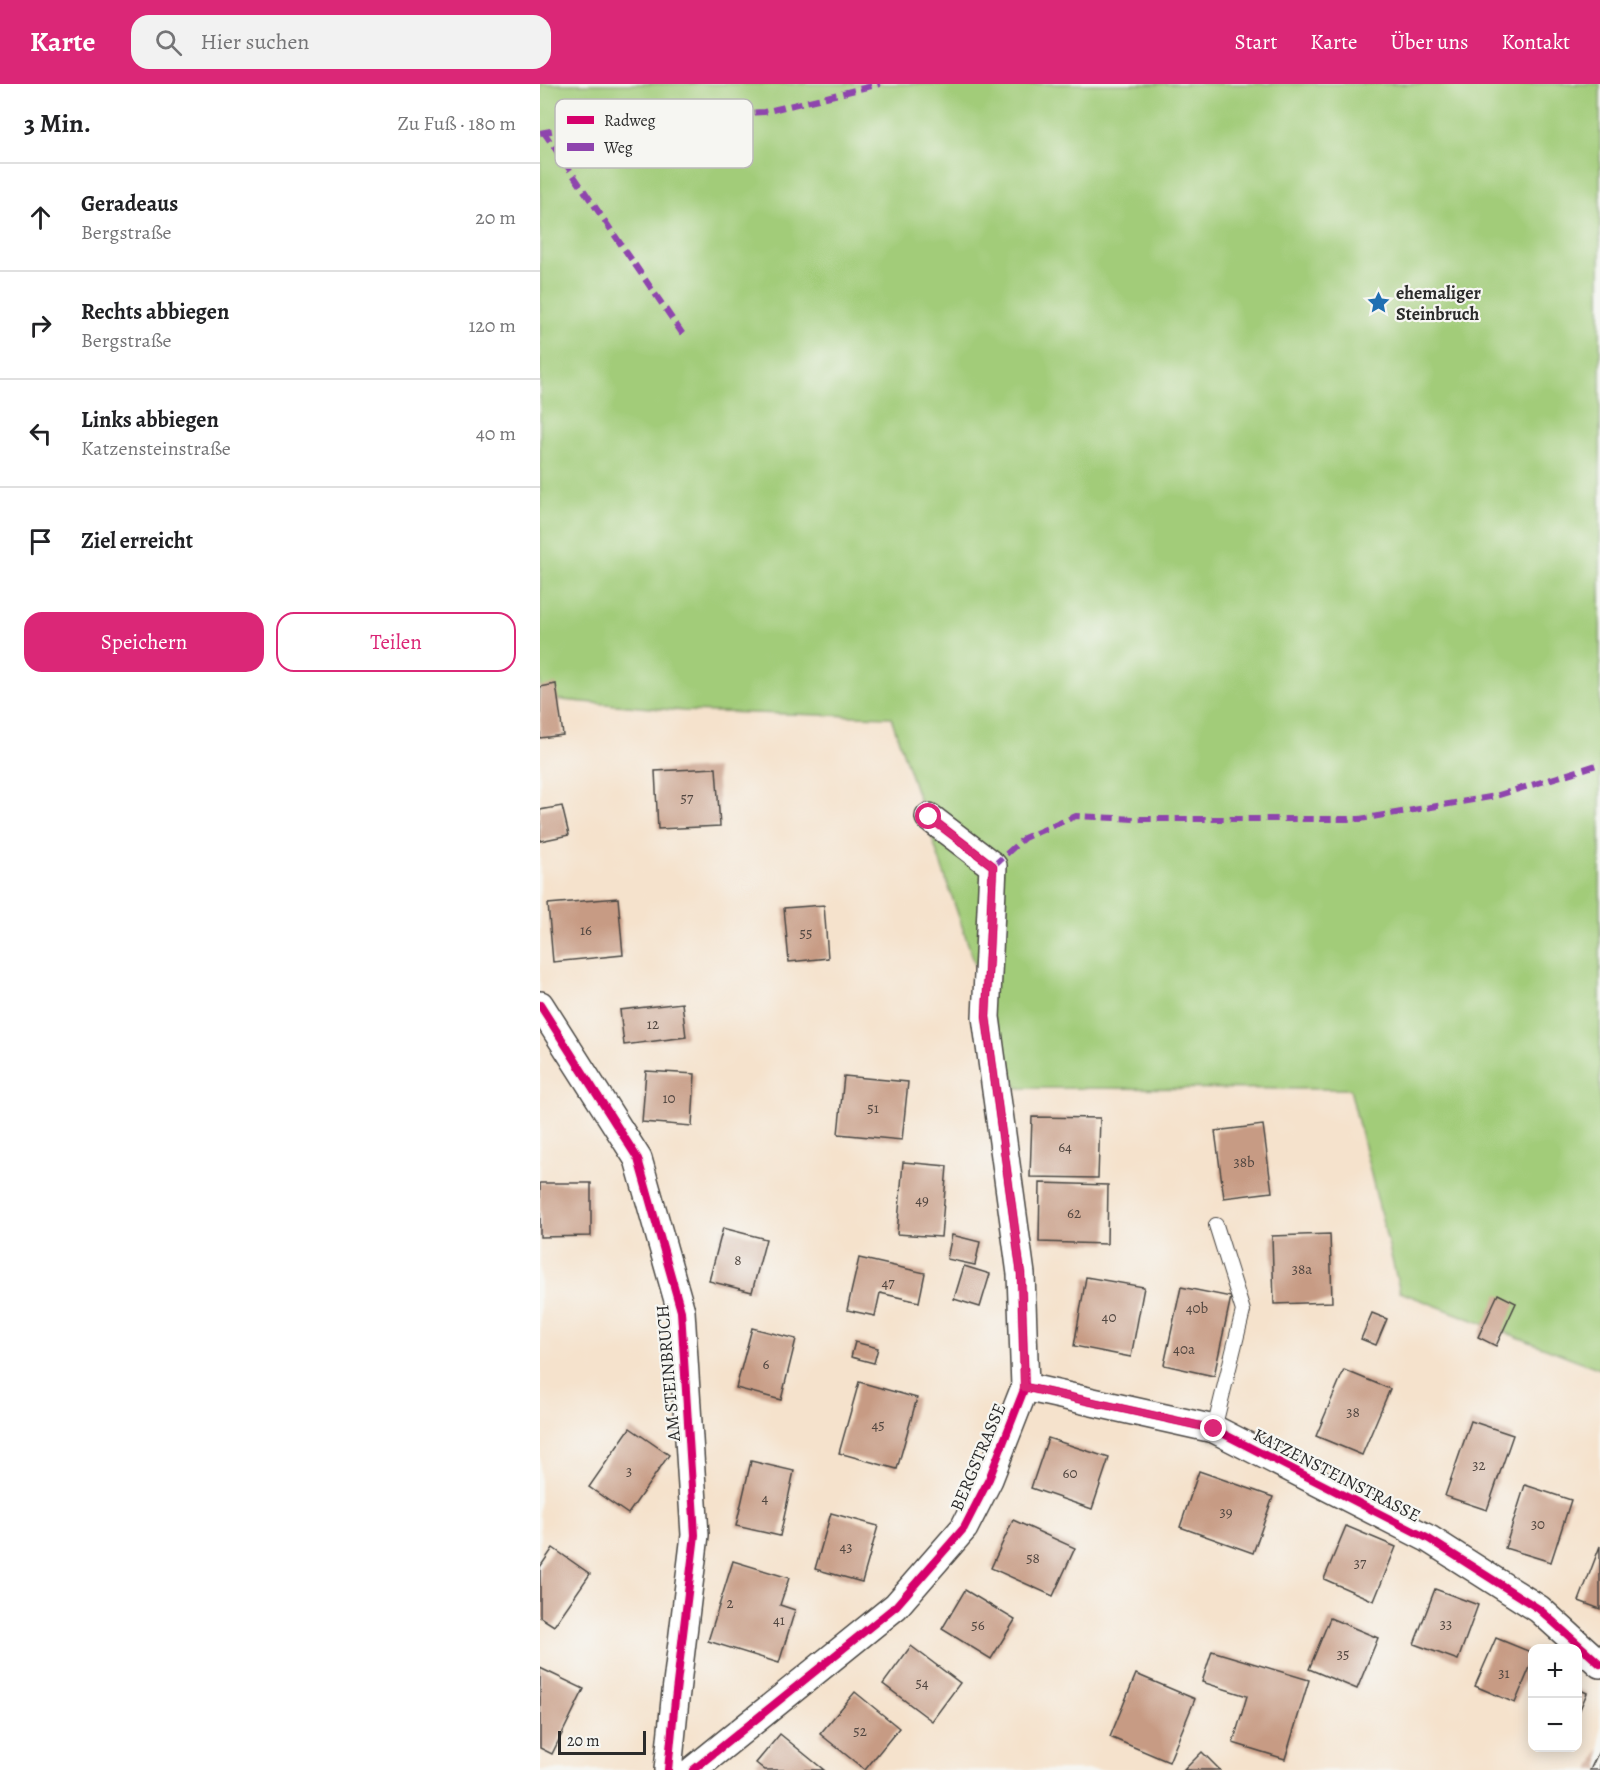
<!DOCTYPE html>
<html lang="de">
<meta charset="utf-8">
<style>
:root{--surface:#fff;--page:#f2f2f2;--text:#202124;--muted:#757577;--line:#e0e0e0;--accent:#db2777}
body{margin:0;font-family:Alegreya,serif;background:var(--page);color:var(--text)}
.controls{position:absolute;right:18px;bottom:18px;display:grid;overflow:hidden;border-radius:12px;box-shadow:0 3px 15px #0003}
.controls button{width:54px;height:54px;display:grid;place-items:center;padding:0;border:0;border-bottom:2px solid var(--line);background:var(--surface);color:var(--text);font:30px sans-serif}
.scale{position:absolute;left:18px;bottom:15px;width:88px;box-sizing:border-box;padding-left:6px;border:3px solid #2b2b2b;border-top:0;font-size:16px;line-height:21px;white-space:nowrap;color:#2b2b2b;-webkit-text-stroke:4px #f6f6f2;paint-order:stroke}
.stop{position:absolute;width:18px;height:18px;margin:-14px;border:4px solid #db2777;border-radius:50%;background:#fff}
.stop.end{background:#db2777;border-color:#fff;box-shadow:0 2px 6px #0008}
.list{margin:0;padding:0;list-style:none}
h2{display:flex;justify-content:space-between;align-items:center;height:78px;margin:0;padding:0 24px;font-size:26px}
h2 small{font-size:20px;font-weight:400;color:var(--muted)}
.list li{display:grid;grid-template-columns:39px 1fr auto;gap:18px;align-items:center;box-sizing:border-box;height:108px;padding:0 24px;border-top:2px solid var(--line)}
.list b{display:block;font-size:22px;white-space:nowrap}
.list p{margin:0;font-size:20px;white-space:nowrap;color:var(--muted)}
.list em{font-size:20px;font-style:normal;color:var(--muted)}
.actions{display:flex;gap:12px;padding:18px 24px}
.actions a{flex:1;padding:14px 0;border:2px solid var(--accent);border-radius:18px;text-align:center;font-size:21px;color:var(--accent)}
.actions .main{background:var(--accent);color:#fff}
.icon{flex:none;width:33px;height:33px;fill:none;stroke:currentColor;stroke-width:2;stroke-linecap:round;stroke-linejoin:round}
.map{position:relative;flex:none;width:1060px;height:1686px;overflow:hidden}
header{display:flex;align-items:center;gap:36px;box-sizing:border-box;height:84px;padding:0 30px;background:var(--accent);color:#fff}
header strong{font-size:28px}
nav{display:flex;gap:33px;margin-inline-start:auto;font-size:21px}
.search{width:420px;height:54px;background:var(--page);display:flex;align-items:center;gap:15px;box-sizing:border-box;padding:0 21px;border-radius:18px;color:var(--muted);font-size:22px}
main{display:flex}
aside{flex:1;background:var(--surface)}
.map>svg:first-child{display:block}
.green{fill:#a2cc79;stroke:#667c52;stroke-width:1.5}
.building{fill:#c79b84}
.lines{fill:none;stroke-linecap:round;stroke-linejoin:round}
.lane-casing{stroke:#494643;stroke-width:16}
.street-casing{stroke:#494643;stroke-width:30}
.lane{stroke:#fff;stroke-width:14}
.street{stroke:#fff;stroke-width:27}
.quiet{stroke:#8e44ad;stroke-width:6;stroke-dasharray:12 6;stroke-linecap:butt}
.cycleway-casing{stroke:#f6f6f2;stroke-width:11}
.cycleway{stroke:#d6006c;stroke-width:8}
.route{stroke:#db2777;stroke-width:8}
.labels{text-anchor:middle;stroke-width:4.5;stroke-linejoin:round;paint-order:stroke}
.number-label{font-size:15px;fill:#524741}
.poi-label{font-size:18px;font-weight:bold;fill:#2b2b2b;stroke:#f6f6f2;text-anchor:start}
.street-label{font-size:18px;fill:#2b2b2b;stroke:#f6f6f2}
.key{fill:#f6f6f2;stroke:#b9b9b6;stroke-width:1.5}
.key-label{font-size:16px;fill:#2b2b2b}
</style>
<header>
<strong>Karte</strong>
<div class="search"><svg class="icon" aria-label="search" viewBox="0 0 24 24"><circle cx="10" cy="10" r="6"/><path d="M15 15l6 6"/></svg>Hier suchen</div>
<nav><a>Start</a><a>Karte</a><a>Über uns</a><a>Kontakt</a></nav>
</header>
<main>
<aside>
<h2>3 Min.<small>Zu Fuß · 180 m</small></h2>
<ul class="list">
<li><svg class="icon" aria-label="ahead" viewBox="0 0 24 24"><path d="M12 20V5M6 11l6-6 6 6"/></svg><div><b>Geradeaus</b><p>Bergstraße</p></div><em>20 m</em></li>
<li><svg class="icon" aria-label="right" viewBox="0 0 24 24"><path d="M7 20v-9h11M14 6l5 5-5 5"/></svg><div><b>Rechts abbiegen</b><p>Bergstraße</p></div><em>120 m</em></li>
<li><svg class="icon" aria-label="left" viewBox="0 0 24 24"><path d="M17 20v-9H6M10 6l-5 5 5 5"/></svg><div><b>Links abbiegen</b><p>Katzensteinstraße</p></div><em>40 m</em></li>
<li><svg class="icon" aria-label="arrive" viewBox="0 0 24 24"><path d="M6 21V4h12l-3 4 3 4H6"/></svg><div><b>Ziel erreicht</b></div></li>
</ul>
<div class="actions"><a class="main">Speichern</a><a>Teilen</a></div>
</aside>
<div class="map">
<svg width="1060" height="1686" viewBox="0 0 1060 1686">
<rect width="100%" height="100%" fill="#f6f6f2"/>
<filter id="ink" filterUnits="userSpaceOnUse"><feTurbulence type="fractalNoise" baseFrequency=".0167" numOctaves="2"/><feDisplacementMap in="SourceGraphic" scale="12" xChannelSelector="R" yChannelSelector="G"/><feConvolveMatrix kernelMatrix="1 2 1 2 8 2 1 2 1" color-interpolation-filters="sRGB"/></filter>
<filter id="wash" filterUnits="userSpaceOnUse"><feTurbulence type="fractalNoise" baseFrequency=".008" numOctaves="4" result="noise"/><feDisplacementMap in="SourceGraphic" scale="24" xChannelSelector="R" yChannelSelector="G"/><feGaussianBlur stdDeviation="1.35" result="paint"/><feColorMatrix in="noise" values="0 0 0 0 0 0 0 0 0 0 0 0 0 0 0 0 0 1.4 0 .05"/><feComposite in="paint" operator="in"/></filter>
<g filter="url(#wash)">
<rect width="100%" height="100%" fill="#f5e2cc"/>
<polygon class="green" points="0,0 1060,0 1060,1285 860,1208 810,1005 477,1004 351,633 144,627 0,614"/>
<g id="blocks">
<g class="building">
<polygon points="16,600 23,651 0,654 0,603"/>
<polygon points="176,684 180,742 118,745 115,687"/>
<polygon points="22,722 29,751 0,757 0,726"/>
<polygon points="78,814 83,871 13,878 8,820"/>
<polygon points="284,821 288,874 249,878 244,824"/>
<polygon points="142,919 146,953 84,961 80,926"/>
<polygon points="106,987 155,990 152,1042 102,1038"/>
<polygon points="304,992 368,998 362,1056 298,1050"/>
<polygon points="492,1033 560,1034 558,1094 490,1093"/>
<polygon points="723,1041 732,1108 684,1114 675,1047"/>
<polygon points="363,1078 407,1082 401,1153 357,1150"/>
<polygon points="0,1099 51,1099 51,1152 0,1153"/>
<polygon points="500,1099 568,1101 567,1160 499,1158"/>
<polygon points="183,1144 226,1155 212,1208 169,1197"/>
<polygon points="790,1150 792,1218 734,1220 732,1152"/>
<polygon points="412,1151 440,1158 435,1181 407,1175"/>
<polygon points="319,1174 385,1189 379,1218 340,1209 335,1232 307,1226"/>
<polygon points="424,1182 450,1190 440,1223 414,1215"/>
<polygon points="546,1193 604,1203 591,1273 534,1262"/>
<polygon points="641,1203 691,1213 674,1292 624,1281"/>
<polygon points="958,1210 976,1219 956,1262 938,1253"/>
<polygon points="832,1229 847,1235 836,1261 821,1255"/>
<polygon points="212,1244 256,1255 241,1316 196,1304"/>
<polygon points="315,1258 338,1264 334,1279 311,1273"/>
<polygon points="804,1286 850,1305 822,1371 776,1352"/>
<polygon points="319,1298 377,1314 357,1385 299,1369"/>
<polygon points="931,1337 973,1351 947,1426 905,1412"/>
<polygon points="90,1344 129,1371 88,1430 49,1403"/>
<polygon points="508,1354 569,1374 552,1425 491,1404"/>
<polygon points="211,1377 254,1387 240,1452 196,1442"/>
<polygon points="659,1387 733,1413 713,1469 640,1443"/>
<polygon points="985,1401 1031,1416 1011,1478 965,1464"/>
<polygon points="291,1429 338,1442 322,1498 275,1485"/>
<polygon points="473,1436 535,1464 513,1512 451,1484"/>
<polygon points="806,1442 856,1463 834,1517 784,1495"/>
<polygon points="1060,1462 1060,1525 1039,1517"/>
<polygon points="13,1464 50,1490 14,1542 0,1533 0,1483"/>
<polygon points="193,1477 249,1494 240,1521 255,1526 239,1579 168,1557"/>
<polygon points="895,1505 938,1521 918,1576 874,1560"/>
<polygon points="425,1506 475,1536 451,1575 402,1545"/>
<polygon points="790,1534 838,1554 817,1605 769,1585"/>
<polygon points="956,1554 993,1569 993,1576 975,1619 935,1602"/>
<polygon points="371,1562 420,1599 392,1637 343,1600"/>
<polygon points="672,1567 769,1596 745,1675 693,1659 707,1612 662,1598"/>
<polygon points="0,1584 44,1605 12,1670 0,1664"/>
<polygon points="596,1590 655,1615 629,1678 570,1653"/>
<polygon points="1038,1605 1047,1609 1038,1630"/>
<polygon points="315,1608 359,1644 325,1686 280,1650"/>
<polygon points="240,1650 284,1686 225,1686 216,1679"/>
<polygon points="1060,1665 1060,1686 1050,1686"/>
<polygon points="662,1668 680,1686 644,1686"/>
</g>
</g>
</g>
<g filter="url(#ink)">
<use href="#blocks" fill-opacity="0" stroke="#494643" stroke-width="1.5"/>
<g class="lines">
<defs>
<polyline id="lane" points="674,1345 703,1227 676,1141"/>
<g id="street">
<polyline points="0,921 98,1075 141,1227 155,1451 135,1616 128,1686"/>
<polyline points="485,1303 674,1345 889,1455 999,1525 1060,1580"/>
<polyline points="153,1686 356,1522 424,1444 449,1395 485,1303 481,1190 446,933 453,782 389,733"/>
</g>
</defs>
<use href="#lane" class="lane-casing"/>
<use href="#street" class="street-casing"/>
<use href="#lane" class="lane"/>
<use href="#street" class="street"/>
<g class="quiet">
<polyline points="3,47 144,252"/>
<polyline points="0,49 69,36 224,28 340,0"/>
<polyline points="453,782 484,754 536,732 595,735 820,735 956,712 1060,680"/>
</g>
<defs>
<g id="cycleway">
<polyline points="0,921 98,1075 141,1227 155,1451 135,1616 128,1686"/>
<polyline points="485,1303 674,1345 889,1455 999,1525 1060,1580"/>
<polyline points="153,1686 356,1522 424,1444 449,1395 485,1303 481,1190 446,933 453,782 389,733"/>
</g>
</defs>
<use href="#cycleway" class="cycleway-casing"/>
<use href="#cycleway" class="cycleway"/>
</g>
</g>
<g class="lines" filter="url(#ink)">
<polyline class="route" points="389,733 453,782 446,933 481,1190 484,1303 674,1345"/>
</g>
<defs>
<symbol id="sight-bare" viewBox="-9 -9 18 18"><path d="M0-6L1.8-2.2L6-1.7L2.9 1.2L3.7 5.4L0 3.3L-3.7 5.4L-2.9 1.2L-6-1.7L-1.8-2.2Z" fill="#1f6fb2" stroke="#f6f6f2" stroke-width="2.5" paint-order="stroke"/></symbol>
</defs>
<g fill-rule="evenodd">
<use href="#sight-bare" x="822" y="202" width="33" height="33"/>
</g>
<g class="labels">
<g class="number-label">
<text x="147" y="719">57</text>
<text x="46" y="851">16</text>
<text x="266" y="854">55</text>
<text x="113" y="945">12</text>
<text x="129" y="1019">10</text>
<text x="333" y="1029">51</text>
<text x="525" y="1068">64</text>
<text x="704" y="1083">38b</text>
<text x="382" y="1121">49</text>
<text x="534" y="1134">62</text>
<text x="198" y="1181">8</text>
<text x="762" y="1190">38a</text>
<text x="348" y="1204">47</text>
<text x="657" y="1229">40b</text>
<text x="569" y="1238">40</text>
<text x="644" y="1270">40a</text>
<text x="226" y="1285">6</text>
<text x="813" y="1333">38</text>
<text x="338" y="1346">45</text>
<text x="939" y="1386">32</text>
<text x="89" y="1392">3</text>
<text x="530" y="1394">60</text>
<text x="225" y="1419">4</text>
<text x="686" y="1433">39</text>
<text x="998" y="1445">30</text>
<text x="306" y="1468">43</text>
<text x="493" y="1479">58</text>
<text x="820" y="1484">37</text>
<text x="190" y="1524">2</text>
<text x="239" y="1541">41</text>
<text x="906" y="1545">33</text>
<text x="438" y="1546">56</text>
<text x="803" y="1575">35</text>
<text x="964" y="1594">31</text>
<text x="382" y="1604">54</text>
<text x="320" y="1652">52</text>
</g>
<g class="poi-label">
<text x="856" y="215">ehemaliger<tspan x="856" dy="21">Steinbruch</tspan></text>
</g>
<g class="street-label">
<text transform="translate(128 1289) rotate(-95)" y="6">AM STEINBRUCH</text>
<text transform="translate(438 1373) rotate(-67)" y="6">BERGSTRASSE</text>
<text transform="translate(797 1391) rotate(27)" y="6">KATZENSTEINSTRASSE</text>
</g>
</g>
<rect x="15" y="15" width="198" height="69" rx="9" class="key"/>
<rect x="27" y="32" width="27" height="8" fill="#d6006c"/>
<rect x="27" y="59" width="27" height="8" fill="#8e44ad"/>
<g class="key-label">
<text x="64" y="42">Radweg</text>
<text x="64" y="69">Weg</text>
</g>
</svg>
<div class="controls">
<button>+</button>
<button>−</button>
</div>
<div class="scale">20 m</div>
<div class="stop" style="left:389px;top:733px"></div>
<div class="stop end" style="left:674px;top:1345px"></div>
</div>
</main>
